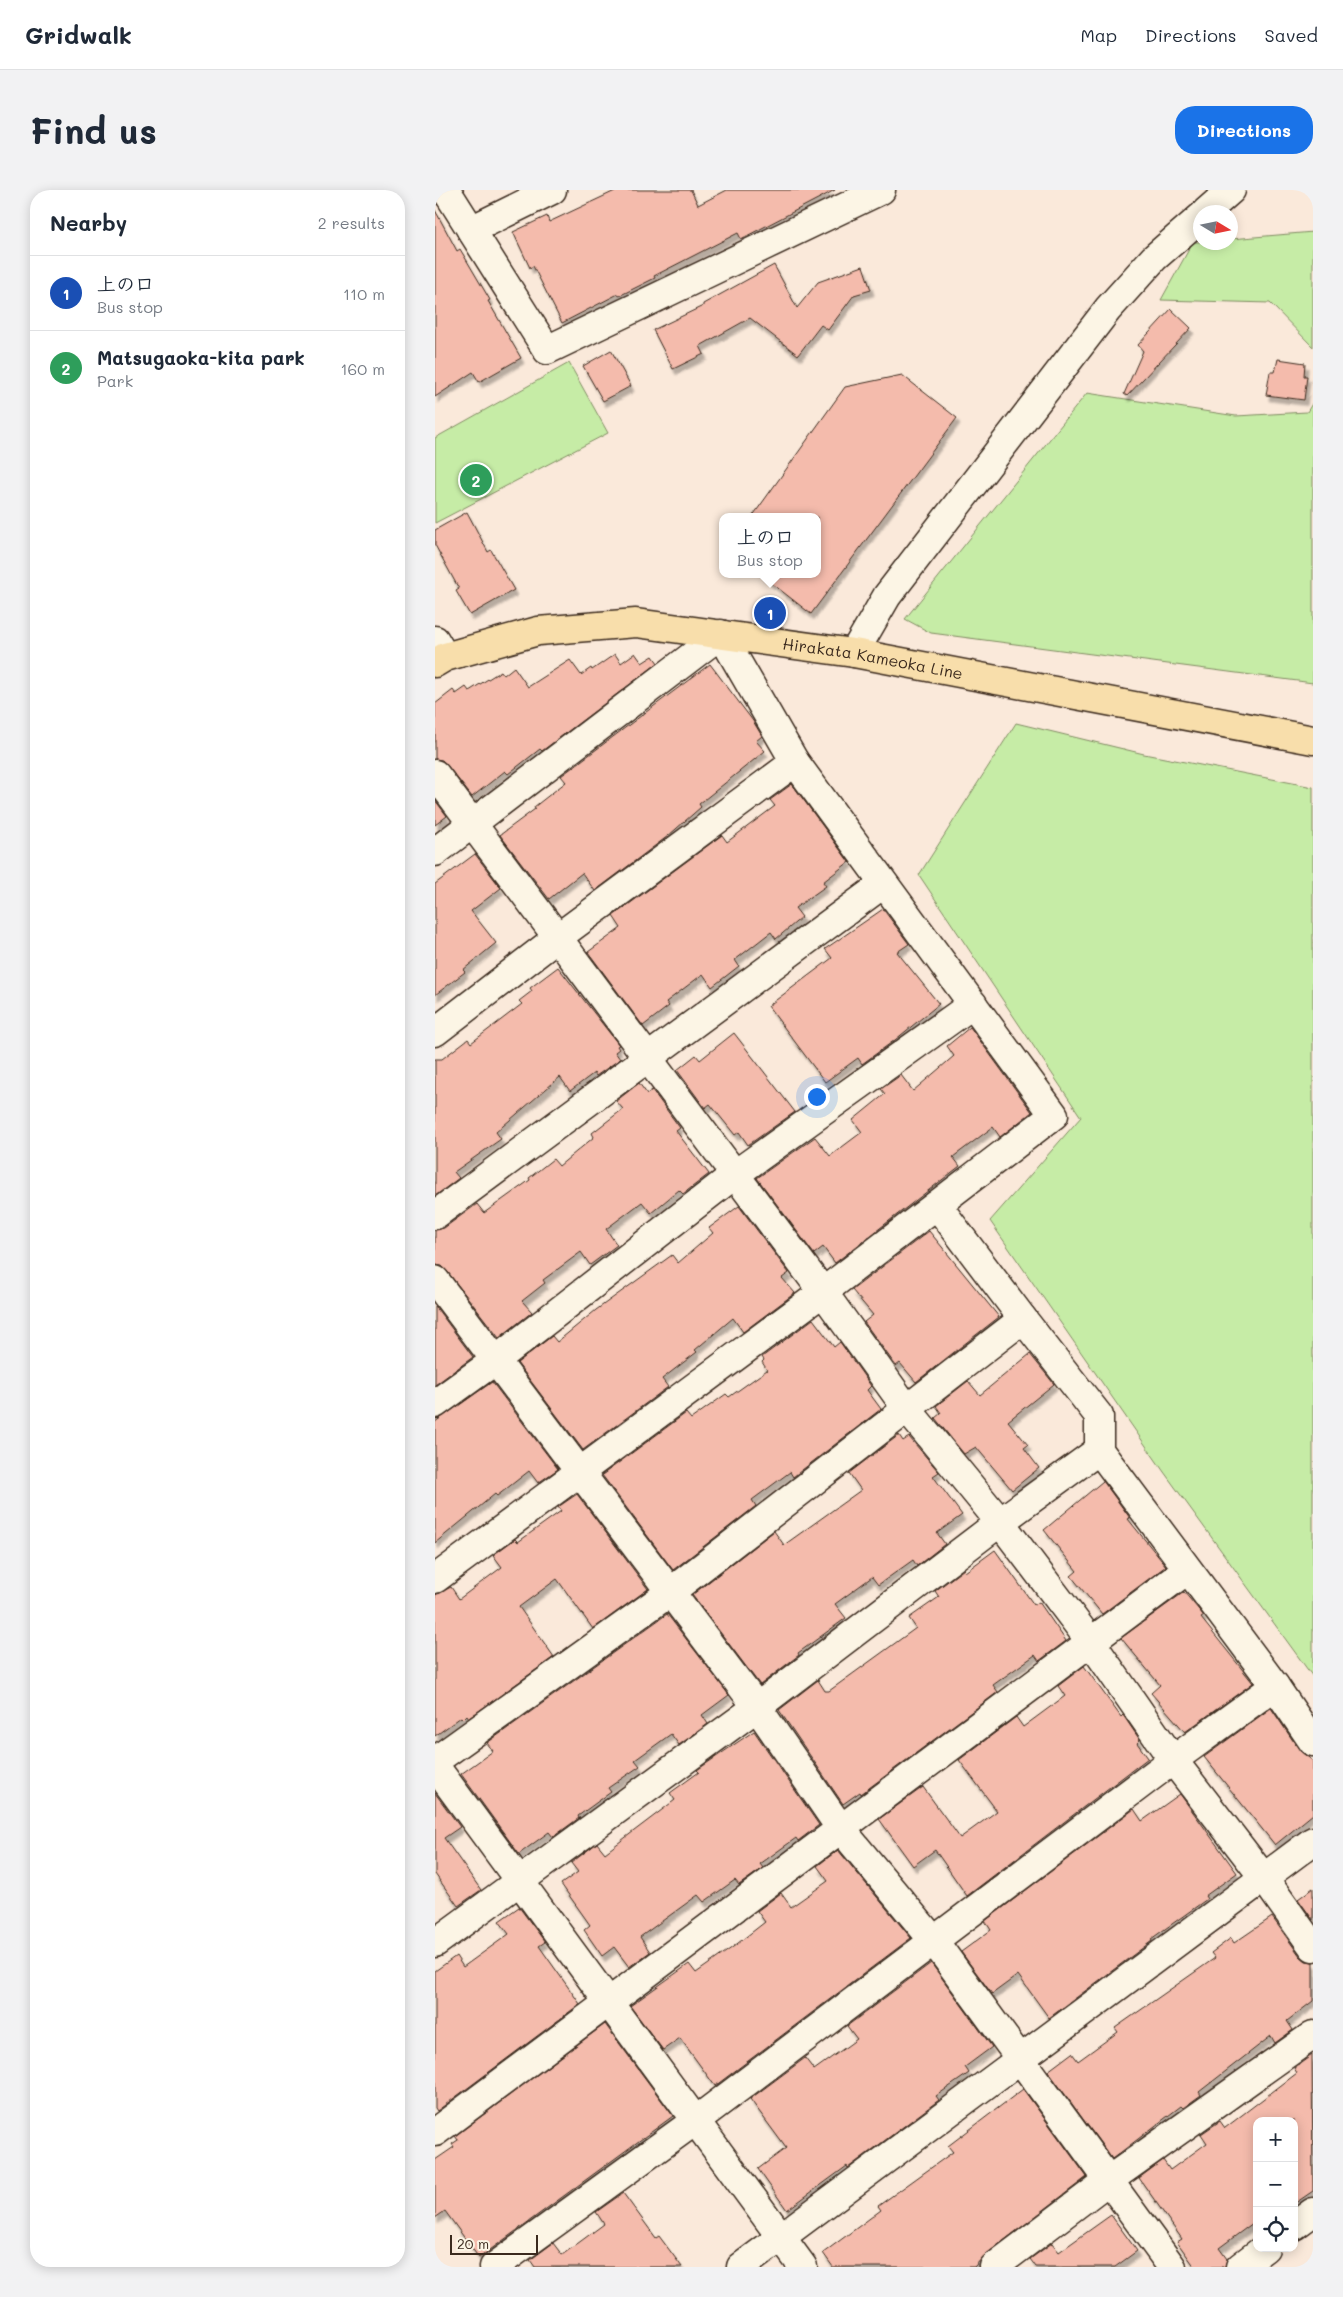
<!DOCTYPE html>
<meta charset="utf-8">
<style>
:root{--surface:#fff;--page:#f2f2f3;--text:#1f2937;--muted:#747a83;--line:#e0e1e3;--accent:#1a73e8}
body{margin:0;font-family:Mali,"Klee One",sans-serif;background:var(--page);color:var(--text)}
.controls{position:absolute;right:15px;bottom:15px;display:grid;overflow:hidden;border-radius:10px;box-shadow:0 2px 12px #0003}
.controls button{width:45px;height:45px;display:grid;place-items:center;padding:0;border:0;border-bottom:1px solid var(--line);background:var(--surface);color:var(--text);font:25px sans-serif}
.compass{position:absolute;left:758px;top:15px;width:45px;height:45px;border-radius:50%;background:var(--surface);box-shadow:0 2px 12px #0003;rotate:100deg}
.scale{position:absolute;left:15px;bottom:12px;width:88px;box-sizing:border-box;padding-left:5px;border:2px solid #3b2a1e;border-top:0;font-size:14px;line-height:18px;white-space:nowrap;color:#3b2a1e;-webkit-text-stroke:4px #fcf5e5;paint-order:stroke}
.you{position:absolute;left:381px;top:906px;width:18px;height:18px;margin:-12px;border:4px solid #fff;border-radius:50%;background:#1a73e8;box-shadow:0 0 0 8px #1a73e833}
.badge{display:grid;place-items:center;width:32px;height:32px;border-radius:50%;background:var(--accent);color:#fff;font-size:16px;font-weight:700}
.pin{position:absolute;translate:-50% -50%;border:2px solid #fff;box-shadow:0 1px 5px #0006}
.popup{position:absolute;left:284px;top:323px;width:102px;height:65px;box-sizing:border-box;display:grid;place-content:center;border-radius:10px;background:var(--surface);filter:drop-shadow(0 1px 4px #0005);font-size:16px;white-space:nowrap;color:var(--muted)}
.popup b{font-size:19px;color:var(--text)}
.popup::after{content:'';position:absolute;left:50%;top:100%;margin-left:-10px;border:10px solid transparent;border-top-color:var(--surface)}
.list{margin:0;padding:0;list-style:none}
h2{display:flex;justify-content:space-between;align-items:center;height:65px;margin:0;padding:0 20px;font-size:21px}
h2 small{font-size:16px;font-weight:400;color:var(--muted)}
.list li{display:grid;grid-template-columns:32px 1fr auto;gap:15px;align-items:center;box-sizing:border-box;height:75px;padding:0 20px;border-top:1px solid var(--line)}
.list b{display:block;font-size:19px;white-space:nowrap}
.list p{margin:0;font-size:16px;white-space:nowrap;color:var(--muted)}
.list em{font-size:16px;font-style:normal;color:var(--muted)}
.icon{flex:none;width:28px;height:28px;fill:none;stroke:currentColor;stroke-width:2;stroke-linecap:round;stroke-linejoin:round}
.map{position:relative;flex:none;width:878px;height:2077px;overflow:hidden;border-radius:20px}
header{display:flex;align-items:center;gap:30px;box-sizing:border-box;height:70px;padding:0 25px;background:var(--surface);border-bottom:1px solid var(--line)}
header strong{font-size:24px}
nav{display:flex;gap:28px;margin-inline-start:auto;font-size:18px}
.intro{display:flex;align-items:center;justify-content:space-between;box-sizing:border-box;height:120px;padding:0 30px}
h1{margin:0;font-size:35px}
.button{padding:12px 22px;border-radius:20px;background:var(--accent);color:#fff;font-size:18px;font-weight:700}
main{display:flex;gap:30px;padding:0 30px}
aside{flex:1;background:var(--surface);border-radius:20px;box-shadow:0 2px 12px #0003}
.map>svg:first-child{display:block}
.green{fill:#c6eca6;stroke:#808b62}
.building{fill:#f4bbac;stroke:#3b2a1e;filter:url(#shadow)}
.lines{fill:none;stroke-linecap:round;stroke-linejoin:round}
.minor-casing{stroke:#3b2a1e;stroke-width:31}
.primary-casing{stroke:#3b2a1e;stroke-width:31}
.minor{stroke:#fcf5e5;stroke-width:28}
.primary{stroke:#f8deab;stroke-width:28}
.labels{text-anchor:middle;stroke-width:4;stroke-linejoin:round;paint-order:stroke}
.street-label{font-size:16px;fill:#3b2a1e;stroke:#fcf5e5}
</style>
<header>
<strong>Gridwalk</strong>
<nav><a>Map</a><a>Directions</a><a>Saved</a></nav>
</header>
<div class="intro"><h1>Find us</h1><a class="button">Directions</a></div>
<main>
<aside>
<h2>Nearby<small>2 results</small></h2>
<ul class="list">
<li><span class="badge" style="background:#1a4fb4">1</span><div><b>上の口</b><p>Bus stop</p></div><em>110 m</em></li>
<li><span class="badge" style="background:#2e9e5b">2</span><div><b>Matsugaoka-kita park</b><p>Park</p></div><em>160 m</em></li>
</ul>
</aside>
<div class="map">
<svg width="878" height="2077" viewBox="0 0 878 2077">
<defs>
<filter id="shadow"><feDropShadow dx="3" dy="5.5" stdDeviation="1" flood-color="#0004"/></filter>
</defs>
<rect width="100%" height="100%" fill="#fae9da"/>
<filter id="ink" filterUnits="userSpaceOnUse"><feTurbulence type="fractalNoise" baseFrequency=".02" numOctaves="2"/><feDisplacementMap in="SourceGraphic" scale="10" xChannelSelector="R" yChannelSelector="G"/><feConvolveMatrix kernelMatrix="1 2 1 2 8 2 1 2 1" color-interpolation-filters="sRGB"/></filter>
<g filter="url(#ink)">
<g class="green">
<polygon points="878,42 878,157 835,113 726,110 758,52 796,52 796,49"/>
<polygon points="134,173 173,243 0,333 0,248"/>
<polygon points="652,203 801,226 872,222 878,212 878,493 496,443 470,429"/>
<polygon points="581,533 709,564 878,597 878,1487 729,1282 555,1031 646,927 484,685"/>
</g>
<g class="building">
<polygon points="182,0 256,0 263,15 292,0 400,0 306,49 303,43 219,86 220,88 184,106 183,104 127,133 98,76 95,78 78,42 112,26 114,32"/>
<polygon points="0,20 22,61 25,59 55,110 53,111 86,168 44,192 38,182 0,207"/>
<polygon points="339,75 362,118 383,92 428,76 436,100 419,105 393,140 386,135 363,165 315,128 265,156 269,164 238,179 218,140 268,116 268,114"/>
<polygon points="736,119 756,138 692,206 689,204 708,161 703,155"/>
<polygon points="176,160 196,196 168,211 148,176"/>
<polygon points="843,169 870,173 869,186 872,186 869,210 831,205 835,182 840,182"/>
<polygon points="467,185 522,228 376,424 325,384 382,384 382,327 317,327 410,197"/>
<polygon points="32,322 53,362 56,360 79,400 35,425 21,401 24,399 0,355 0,340"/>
<polygon points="200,463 207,473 218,466 223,473 107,561 105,559 73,584 70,581 37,607 12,575 7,570 0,569 0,514 18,500 21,504 31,497 34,501 66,481 69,485 79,477 93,497 135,470 146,485 156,478 157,480 180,464 186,473"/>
<polygon points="275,474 318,531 327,546 321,551 330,561 264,614 266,617 233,646 160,701 147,683 114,709 65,645 100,619 99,617 131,592 126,586"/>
<polygon points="357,594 414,672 388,692 391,696 360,718 367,727 341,749 336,742 300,770 304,776 277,797 268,784 231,812 234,816 208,836 153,762 186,738 178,726 287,645 292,652 340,616 335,610"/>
<polygon points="0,610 12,626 0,635"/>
<polygon points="40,664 66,698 36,721 61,753 28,780 30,782 0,805 0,694"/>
<polygon points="448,719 474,754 462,762 504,814 460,850 427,874 423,868 390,892 333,816 397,768 390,759"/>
<polygon points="123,777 184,855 182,856 184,859 180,862 185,869 161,886 159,883 135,901 125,887 61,942 66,949 19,982 24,988 0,1006 0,869 7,869 33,849 36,853 87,814 84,811 97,801 95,798"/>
<polygon points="535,837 597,922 565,947 558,937 518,967 525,976 400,1073 388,1057 379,1064 322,988 380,947 395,966 427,942 418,930 450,904 446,899 466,885 478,901 519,866 512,856"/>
<polygon points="299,843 360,922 313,955 304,942 300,945 275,914 270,918 242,880 261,865 265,870"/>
<polygon points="204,893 212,904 217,900 245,938 241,941 274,984 248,1004 244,1000 216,1023 207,1012 171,1039 182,1055 155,1075 146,1062 108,1090 110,1093 87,1111 97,1122 64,1148 12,1081 7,1076 0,1075 0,1040 9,1038 42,1014 49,1023 95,990 94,988 118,969 124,976 159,947 157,943 188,919 181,911"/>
<polygon points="304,1016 354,1083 347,1088 360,1103 308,1142 298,1128 260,1160 262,1162 227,1189 233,1197 148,1260 82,1173 117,1146 122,1152 161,1120 237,1065 243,1073 278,1043 274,1038"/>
<polygon points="494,1041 564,1127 481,1192 465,1173 461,1176 429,1132 438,1125 417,1100"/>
<polygon points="0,1116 38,1167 0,1195"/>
<polygon points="378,1129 399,1157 405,1152 436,1196 432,1200 446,1219 358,1287 355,1282 317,1310 321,1316 238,1380 167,1285 251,1223 256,1229 291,1204 294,1207 332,1180 327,1172 329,1170 327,1167"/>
<polygon points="595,1164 619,1194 573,1231 593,1255 589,1258 604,1278 577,1300 541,1257 529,1264 500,1228 506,1223 501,1216 533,1191 545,1205"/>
<polygon points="57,1192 123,1279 103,1293 94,1281 62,1306 60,1304 0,1353 0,1232"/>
<polygon points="464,1245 468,1251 474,1247 504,1282 498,1286 527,1325 502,1343 510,1354 482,1376 478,1370 443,1395 437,1387 400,1414 411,1428 363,1463 364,1465 325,1495 257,1405 339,1341 349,1355 426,1300 414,1283"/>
<polygon points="668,1291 695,1328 693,1329 731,1376 667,1424 636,1386 642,1381 609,1340"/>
<polygon points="142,1304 213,1399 158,1439 122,1389 84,1417 119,1467 34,1528 32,1525 28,1529 26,1527 0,1546 0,1405 16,1397 24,1409 67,1377 58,1365 80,1349 83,1352 126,1321 123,1317"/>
<polygon points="560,1360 599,1415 604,1412 631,1451 604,1471 600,1465 558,1495 563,1502 426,1604 425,1602 408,1614 344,1520 383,1490 390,1501 394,1501 481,1438 474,1428 504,1407 500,1401 529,1379 530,1382"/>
<polygon points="749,1402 769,1426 766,1428 818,1493 750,1542 716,1503 725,1495 686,1448"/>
<polygon points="232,1424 294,1505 267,1525 273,1534 244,1555 236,1544 200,1570 205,1576 173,1598 176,1602 143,1626 144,1628 118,1647 114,1642 84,1664 26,1584 58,1561 52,1553"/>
<polygon points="649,1476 686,1527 688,1525 705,1550 702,1553 713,1568 532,1706 500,1660 478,1676 444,1629 488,1597 525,1648 562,1621 524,1570 581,1527 588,1537 630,1506 623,1496"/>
<polygon points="836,1518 865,1561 878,1571 878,1624 840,1655 769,1567"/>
<polygon points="319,1541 384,1635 363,1651 361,1648 325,1674 328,1678 304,1695 300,1690 269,1712 263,1705 205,1747 215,1762 194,1777 179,1757 167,1766 149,1740 155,1735 126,1694 143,1682 136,1673 162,1653 170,1663 240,1610 235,1603 264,1582 262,1580"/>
<polygon points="0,1603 25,1637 9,1648 46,1700 23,1716 0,1684"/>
<polygon points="745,1604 802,1683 770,1706 772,1709 716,1749 717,1751 614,1828 583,1785 557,1804 526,1762 556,1740 550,1731 699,1619 707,1631"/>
<polygon points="403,1660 476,1748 280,1896 245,1848 228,1860 195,1816 254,1774 261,1783 298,1757 330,1732 322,1721 346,1703 356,1717 393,1691 382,1676"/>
<polygon points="878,1698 878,1730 863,1709"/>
<polygon points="84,1717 110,1752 104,1756 145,1814 2,1921 0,1918 0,1781 21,1766 28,1777 74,1744 64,1731"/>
<polygon points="837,1727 865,1766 871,1771 878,1772 878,1811 852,1831 858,1840 840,1853 836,1846 764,1902 766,1905 748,1918 746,1916 677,1969 613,1881 637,1863 643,1871 683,1842 680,1838 780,1768 776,1763 796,1748 799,1753"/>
<polygon points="496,1773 557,1857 530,1877 534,1883 501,1906 504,1910 413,1978 412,1976 352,2020 323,1979 351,1958 315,1909 370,1868 379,1880 422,1849 412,1836"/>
<polygon points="170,1834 238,1926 44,2068 10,2021 0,2028 0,1970 19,1957 17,1954 23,1950 20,1946"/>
<polygon points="877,1865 878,2001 859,2014 859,1931 822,1931 822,2030 784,2058 792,2069 790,2077 760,2077 742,2052 747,2049 704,1988 728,1970 735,1980 772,1953 766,1944 785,1931 790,1938 862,1883 859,1878"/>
<polygon points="588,1899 652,1987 550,2065 539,2077 398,2077 388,2063 446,2020 443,2016 518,1962 513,1956"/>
<polygon points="188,2003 221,2048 224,2046 247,2077 100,2077 95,2070 118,2053 127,2065 169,2034 161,2022"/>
<polygon points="676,2025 702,2061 680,2077 601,2077 595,2069 617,2053 624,2062"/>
</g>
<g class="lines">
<defs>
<g id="minor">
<polyline points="11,0 112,160 446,0"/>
<polyline points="771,22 796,0"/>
<polyline points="36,40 117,0"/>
<polyline points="0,450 10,467"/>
<polyline points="419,463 452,406 673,119 719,68 766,27"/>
<polyline points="0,584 388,1102 472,1219 565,1332 656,1452 738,1570 829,1688 878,1757"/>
<polyline points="0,662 286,444 360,572 619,925 388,1102 0,1389"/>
<polyline points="0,842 122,748 360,572"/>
<polyline points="502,1015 588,1129 664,1226 664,1260 840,1496 878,1552"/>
<polyline points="0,1025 448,694"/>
<polyline points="0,1090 322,1517 406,1639 499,1751 737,2077"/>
<polyline points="0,1214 61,1170 299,985 538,814"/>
<polyline points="0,1571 234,1403 588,1129"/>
<polyline points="0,1576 368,2077"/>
<polyline points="0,1753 322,1517 565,1332 664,1260"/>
<polyline points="0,1942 752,1380"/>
<polyline points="859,2036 878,2022"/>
<polyline points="59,2077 260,1931 738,1570 840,1496"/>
<polyline points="306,2077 878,1651"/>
<polyline points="559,2077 674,1990 878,1845"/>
<polyline points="805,2077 830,2058"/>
</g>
<g id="primary">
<path id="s1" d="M0,473L10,467L103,441L201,433L419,463L878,550"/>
</g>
</defs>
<use href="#minor" class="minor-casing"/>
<use href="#primary" class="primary-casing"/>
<use href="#minor" class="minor"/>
<use href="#primary" class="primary"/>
</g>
</g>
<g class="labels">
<g class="street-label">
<text dy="6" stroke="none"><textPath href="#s1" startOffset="446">Hirakata Kameoka Line</textPath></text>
</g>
</g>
</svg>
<div class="controls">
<button>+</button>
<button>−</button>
<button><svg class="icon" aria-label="locate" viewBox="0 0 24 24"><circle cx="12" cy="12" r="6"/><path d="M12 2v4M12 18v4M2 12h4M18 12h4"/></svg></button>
</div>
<svg class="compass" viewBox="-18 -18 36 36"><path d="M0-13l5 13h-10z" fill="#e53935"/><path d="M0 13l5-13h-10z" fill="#747a83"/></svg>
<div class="scale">20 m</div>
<div class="you"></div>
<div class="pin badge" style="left:335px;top:423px;background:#1a4fb4">1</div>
<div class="popup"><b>上の口</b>Bus stop</div>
<div class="pin badge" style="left:41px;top:290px;background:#2e9e5b">2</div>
</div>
</main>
